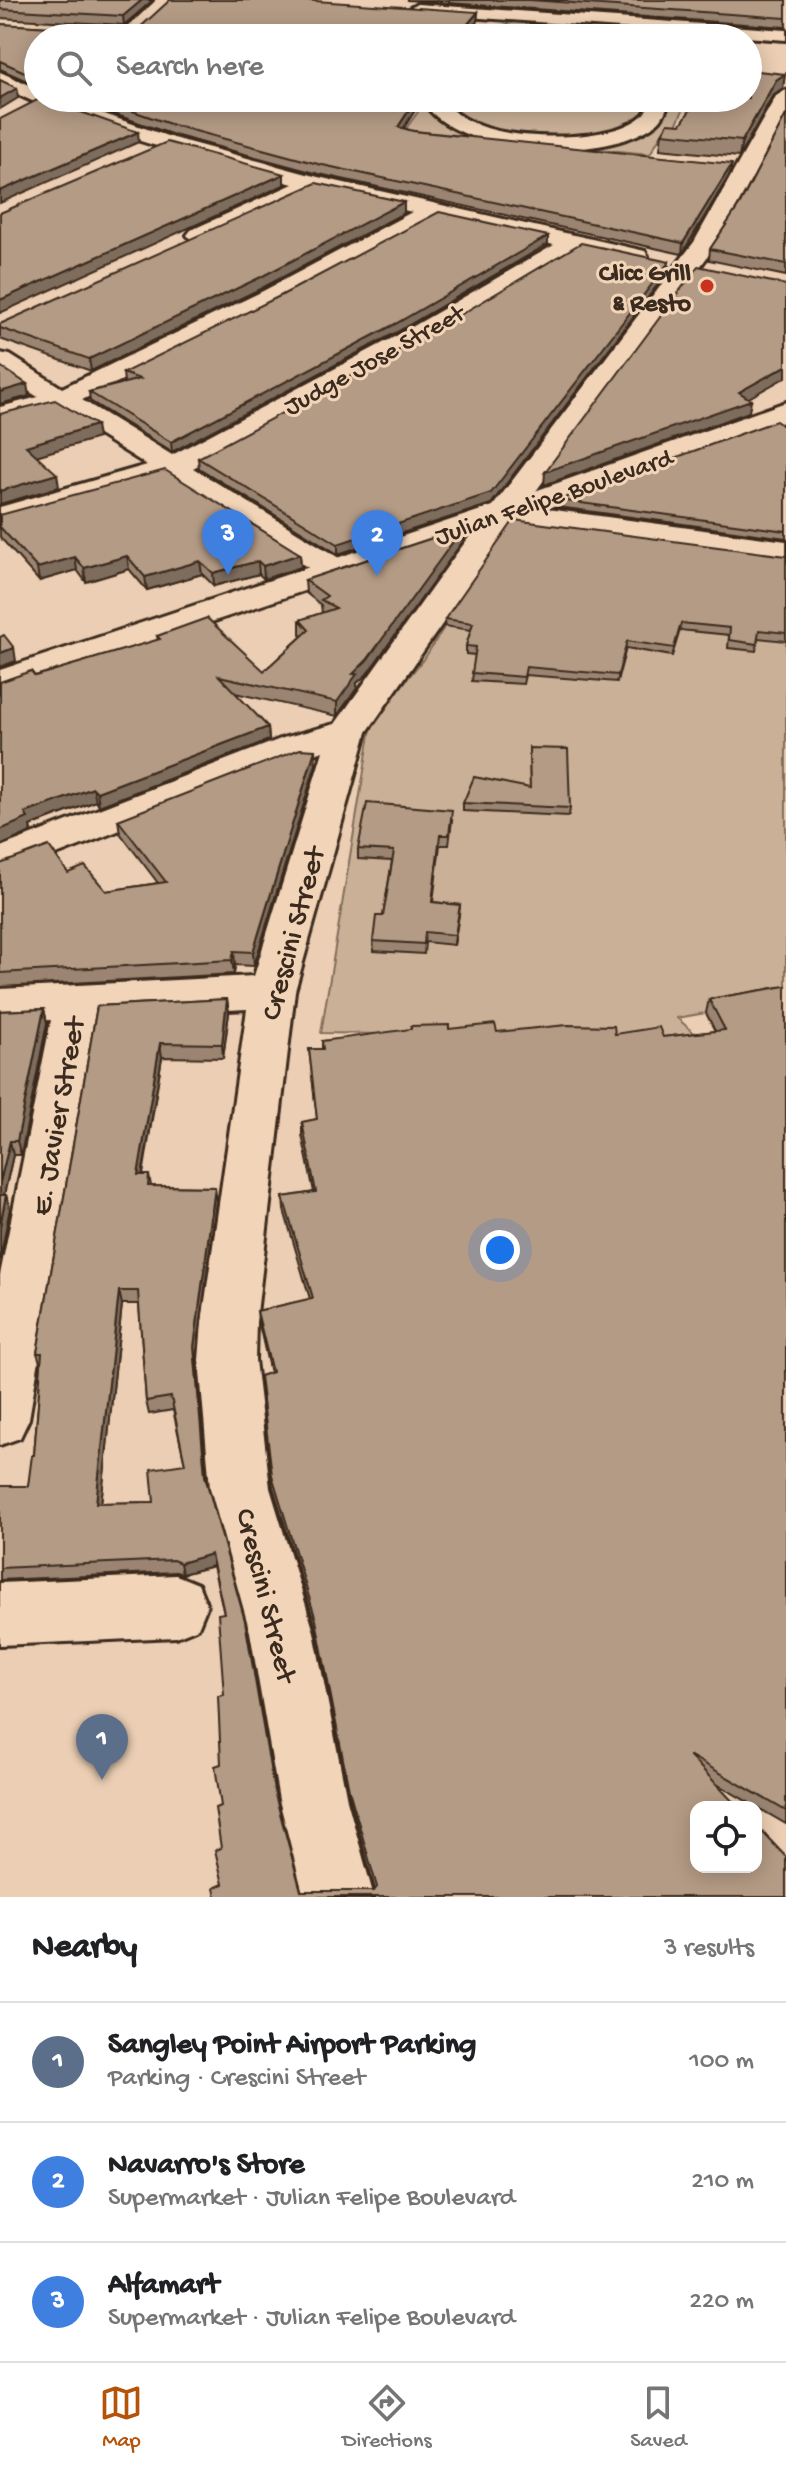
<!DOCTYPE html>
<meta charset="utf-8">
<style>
:root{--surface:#fff;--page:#f2f2f2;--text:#202124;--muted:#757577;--line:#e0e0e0;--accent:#b45309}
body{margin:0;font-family:"Gochi Hand",sans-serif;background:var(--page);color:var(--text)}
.controls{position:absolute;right:24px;bottom:24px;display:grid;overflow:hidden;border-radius:16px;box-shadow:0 4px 20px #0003}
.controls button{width:72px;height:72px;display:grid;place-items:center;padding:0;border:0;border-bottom:2px solid var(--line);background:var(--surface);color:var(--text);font:40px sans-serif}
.you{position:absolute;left:500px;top:1250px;width:28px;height:28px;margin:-20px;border:6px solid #fff;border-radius:50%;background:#1a73e8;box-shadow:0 0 0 12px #1a73e833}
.badge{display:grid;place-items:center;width:52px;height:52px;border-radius:50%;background:var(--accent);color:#fff;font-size:26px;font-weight:700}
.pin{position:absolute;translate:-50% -66px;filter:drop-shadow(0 2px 4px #0008)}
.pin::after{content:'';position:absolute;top:42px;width:28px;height:24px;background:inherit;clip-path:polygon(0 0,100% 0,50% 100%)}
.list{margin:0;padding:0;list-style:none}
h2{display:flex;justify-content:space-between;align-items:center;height:104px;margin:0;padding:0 32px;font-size:34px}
h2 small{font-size:26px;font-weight:400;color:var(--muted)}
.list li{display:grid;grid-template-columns:52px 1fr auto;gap:24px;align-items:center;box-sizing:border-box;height:120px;padding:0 32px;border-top:2px solid var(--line)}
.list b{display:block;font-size:30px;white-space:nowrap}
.list p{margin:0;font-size:26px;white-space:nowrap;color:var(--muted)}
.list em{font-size:26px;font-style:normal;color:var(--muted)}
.icon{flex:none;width:44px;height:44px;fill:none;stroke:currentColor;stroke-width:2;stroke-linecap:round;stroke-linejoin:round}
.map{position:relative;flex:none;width:786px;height:1897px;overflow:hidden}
.search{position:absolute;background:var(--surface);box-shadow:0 4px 20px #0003;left:24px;right:24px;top:24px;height:88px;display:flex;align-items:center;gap:20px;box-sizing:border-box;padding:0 28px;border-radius:44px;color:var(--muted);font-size:30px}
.sheet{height:464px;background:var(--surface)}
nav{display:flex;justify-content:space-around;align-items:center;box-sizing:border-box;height:112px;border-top:2px solid var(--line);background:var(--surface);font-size:22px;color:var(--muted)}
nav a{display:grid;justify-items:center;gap:4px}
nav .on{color:var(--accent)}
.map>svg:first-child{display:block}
.green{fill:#cab097;stroke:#826d5a;stroke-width:2}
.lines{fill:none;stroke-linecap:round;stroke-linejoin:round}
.minor-casing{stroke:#3b2a1e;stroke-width:6}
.major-casing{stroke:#3b2a1e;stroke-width:6}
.minor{fill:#f2d5b9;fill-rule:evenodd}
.major{fill:#f2d5b9;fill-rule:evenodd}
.wall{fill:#9b8572;stroke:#3b2a1e;stroke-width:2;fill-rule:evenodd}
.shaded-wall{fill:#7e6c5d;stroke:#3b2a1e;stroke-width:2}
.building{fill:#b49b85;stroke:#3b2a1e;stroke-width:2;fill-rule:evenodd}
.poi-dot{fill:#c8321e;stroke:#f2d5b9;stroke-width:3}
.labels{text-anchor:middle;stroke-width:6;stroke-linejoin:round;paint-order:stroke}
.far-poi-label{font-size:26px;font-weight:bold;fill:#3b2a1e;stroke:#f2d5b9;text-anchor:end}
.far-street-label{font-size:26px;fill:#3b2a1e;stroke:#f2d5b9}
.street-label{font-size:30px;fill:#3b2a1e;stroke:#f2d5b9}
</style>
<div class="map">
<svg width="786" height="1897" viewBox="0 0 786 1897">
<rect width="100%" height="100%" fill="#ebceb3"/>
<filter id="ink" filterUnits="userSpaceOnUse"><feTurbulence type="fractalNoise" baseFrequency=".0125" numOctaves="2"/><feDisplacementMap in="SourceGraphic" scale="16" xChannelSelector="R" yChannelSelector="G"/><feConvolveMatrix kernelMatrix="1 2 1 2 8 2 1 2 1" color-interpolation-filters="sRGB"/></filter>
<g filter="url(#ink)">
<g class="green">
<polygon points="521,20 681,32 696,38 471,38 479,27 498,27"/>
<polygon points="428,98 689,98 673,131 661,135 650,154 405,130"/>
<polygon points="786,424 786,999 677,1018 701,1039 321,1033 372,722 426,656 512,520"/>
</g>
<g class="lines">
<defs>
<g id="minor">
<polygon points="133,0 152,0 111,38 91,38"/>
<polygon points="417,4 786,30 786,40 411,13 408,9"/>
<path d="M0,72L38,89V98H59L173,138L318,177L645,251L648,256L645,261L636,263L578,250L416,347L193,468L347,563L352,570L347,577L335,580L323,577L167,479L0,527V507L147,465L57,409L0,425V407L38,397L0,373V353L10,355L62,388L263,291L412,212L316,190L207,240H191L187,235L191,230L293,184C194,157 92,132 0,86ZM437,218L554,245L398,335L172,455L82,400L281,301Z"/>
<polygon points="786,90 786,115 716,245 525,506 786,541 786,561 512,524 367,732 295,991 256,1322 255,1360 270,1488 314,1632 347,1800 374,1897 304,1897 279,1800 250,1632 210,1488 199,1360 202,1322 247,1009 97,1017 29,1419 20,1438 0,1445 0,1275 51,1020 0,1023 0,989 254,976 323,751 0,877 0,847 283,738 335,724 454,557 694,242 776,96"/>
<path d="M428,98H448L446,105C458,115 469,122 484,127C520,140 613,143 643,115C647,111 649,103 651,98H671C667,107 664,118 656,124C607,163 464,157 426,106Z"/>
<polygon points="176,1575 198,1584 207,1606 198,1628 176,1637 0,1645 0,1583"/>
</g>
<polygon id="major" points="786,402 786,421 515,520 0,693 0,670 493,506"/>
</defs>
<use href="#minor" class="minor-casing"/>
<use href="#major" class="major-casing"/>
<use href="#minor" class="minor"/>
<use href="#major" class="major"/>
</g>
<g class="wall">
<polygon points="0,0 153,0 124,25 0,18"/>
<polygon points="406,0 786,0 786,27"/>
<polygon points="478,12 477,21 464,38 38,38 38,86 0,69 0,24 135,32"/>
<polygon points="785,74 783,88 773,95 739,157 660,149 662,133"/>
<polygon points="68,98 423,98 403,128 413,131 730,174 682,254 319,174 174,135"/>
<polygon points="786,115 786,276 709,260 710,249 740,204"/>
<polygon points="404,202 404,213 262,288 91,371 0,339 0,324"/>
<polygon points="548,236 548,244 397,332 172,452 90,401 89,392 124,382 123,373"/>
<polygon points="668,271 491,504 338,554 199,468 198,458"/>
<polygon points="786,428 786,538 558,507 559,500"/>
<polygon points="0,515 300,554 301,567 264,579 259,574 214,586 202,574 147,590 129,569 86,582 77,570 39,581 0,537"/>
<polygon points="463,528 463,541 367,674 357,683 357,688 337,716 235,693 268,727 269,740 99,806 96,801 30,826 31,832 0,846 35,676 158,640 157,636 264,671 302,636 300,634 300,620 322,613 321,605 306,593 305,580"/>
<polygon points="786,556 786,641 758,638 756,651 728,648 729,635 680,630 672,656 626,648 617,682 525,675 523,684 472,681 475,655 466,654 466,646 471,630 444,626 445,619"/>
<polygon points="529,748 570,808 569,816 463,811 463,803 530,788"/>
<polygon points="316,764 254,966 235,965 234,974 0,987 0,864 68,873 106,891 158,883 120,833 118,820"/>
<polygon points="452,820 449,845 440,845 433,902 460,905 454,945 425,942 424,954 374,951 373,941 383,916 392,861 358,859 358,849"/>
<path d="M786,986V1824L715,1783L786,1897H216L223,1884L221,1806L224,1695V1613L213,1566L182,1574L176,1572L0,1580V1486H28L34,1455L41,1365L37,1353L97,1006L227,999L229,1013L223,1058L162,1057L143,1175H149L151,1186L215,1187L216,1201L196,1360L206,1482L274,1791L301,1891H374L375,1890L350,1799L317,1631L273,1487L260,1376L270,1373L259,1324L257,1311L310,1299L284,1210L283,1197L314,1192L302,1135V1122L317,1119L309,1049H322V1041L449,1029L497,1032L615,1034L663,1037L715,1031L706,1013L709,999ZM122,1304H139L146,1401L149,1414L173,1410L185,1464L154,1502L101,1503Z"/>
<polygon points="44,1009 47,1023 21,1155 13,1155 4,1195 6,1195 10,1208 0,1260 0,1011"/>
</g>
<g class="shaded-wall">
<polygon points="142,0 153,0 124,25 123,16"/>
<polygon points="478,12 477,21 464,38 456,38"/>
<polygon points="785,74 783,88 773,95 739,157 742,141 776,80"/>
<polygon points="17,88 18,98 0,109 0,98"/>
<polygon points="417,98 423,98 398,137 398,127"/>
<polygon points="138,132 139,142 0,203 0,191"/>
<polygon points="732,164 730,174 682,254 683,243"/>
<polygon points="284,174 284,185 0,313 0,300"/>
<polygon points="404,202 404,213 262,288 91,371 89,359"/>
<polygon points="548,236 548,244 397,332 172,452 171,442"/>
<polygon points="669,262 668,271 491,504 338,554 338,544"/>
<polygon points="786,366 786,377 738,404 751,400 749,412 544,485 545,472 739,392"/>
<polygon points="27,384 29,396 0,404 0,392"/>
<polygon points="96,425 98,438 29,458 26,446"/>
<polygon points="57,474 59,487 0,504 0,491"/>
<polygon points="463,528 463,541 367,674 357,683 357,688 337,716 337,702 353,674"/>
<polygon points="300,554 301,567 264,579 263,566"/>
<polygon points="127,556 129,569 86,582 84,568"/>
<polygon points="75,557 77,570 39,581 37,568"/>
<polygon points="200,561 202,574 147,590 145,577"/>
<polygon points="258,561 259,574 214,586 213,573"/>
<polygon points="14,648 16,661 0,667 0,653"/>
<polygon points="268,727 269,740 99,806 97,792"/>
<polygon points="315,750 316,764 254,966 253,952"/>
<polygon points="93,788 96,801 30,826 31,832 0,846 0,830 25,813"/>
<polygon points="460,905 459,915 454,945 455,935"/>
<polygon points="234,951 235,965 234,974 232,960"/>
<polygon points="227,999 229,1013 223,1058 222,1044"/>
<polygon points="44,1009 47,1023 21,1155 17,1141"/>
<polygon points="160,1043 162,1057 140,1188 138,1175"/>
<polygon points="10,1141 13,1155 1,1208 0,1204 0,1182"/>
<polygon points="215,1187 216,1201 196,1360 207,1488 205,1476 194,1347"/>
<polygon points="6,1195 10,1208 0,1260 0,1226"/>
<polygon points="119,1291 122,1304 100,1515 96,1503"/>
<polygon points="211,1554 213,1566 182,1574 180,1563"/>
</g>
<g class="building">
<polygon points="0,0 142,0 123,16 0,9"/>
<polygon points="170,0 301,0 478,12 456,38 38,38 38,78 0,61 0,24 135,32"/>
<polygon points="530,0 786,0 786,18"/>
<polygon points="748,70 785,74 776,80 742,141 662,133 668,123 681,124 698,98 748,98"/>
<polygon points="0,80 17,88 0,98"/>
<polygon points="41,98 138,132 0,191 0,119"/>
<polygon points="95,98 417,98 398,127 413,131 732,164 683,243 318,164 173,125"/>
<polygon points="786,115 786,264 710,249 740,204"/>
<polygon points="167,142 284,174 0,300 0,213"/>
<polygon points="316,183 404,202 261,277 89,359 0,328 0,324"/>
<polygon points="439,212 548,236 397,323 171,442 89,392 140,379 123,373 282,295"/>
<polygon points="581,243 669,262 491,493 338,544 198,458 418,340"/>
<polygon points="698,266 786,285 786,366 739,392 751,400 545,472"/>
<polygon points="0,366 27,384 0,392"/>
<polygon points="55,400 96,425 26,446 57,474 0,491 0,414"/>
<polygon points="776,421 786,428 786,531 559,500"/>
<polygon points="165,470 300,554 263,566 258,561 213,573 200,561 145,577 127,556 84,568 75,557 37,568 0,527 0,515"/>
<polygon points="514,520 786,556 786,633 759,630 757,644 729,640 730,628 681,623 674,648 627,641 618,675 526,667 524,677 472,673 476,647 466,646 473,623 445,619"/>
<polygon points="463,528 367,660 353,674 357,674 337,702 219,676 268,727 97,792 93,788 25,813 28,818 0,830 0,682 31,671 35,676 160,639 157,636 207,618 264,671 309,630 300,620 336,608 321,600 327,596 305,580"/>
<polygon points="4,635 14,648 0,653 0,637"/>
<polygon points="529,748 568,749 570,808 463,803 474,777 530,788"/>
<polygon points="300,749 315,750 253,952 234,951 232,960 0,973 0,864 49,846 68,873 85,866 106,891 166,882 118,820"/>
<polygon points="367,803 452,810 449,835 440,835 432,902 460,905 455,935 425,932 424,944 373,941 376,916 383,916 394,851 358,849"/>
<path d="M786,986V1811L689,1755L738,1807H696V1867H756V1825L786,1857V1897H216L214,1888L223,1884L215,1850L221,1848L215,1808L221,1806L215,1766L221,1764L218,1696L224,1695L218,1614L224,1613L211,1554L180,1563L173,1560L0,1568V1486H28L32,1455H34L42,1353H37L97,1006L227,999L222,1044L160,1043L138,1175H149L148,1186L215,1187L194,1347L205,1476L245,1621L274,1791L301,1891H374L377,1887L349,1790L316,1620L272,1475L260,1376L272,1372L257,1311L313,1298L283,1197L316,1192L302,1122L317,1119L309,1049H323L322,1041L411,1029V1026L449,1025V1029L495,1024L497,1032L567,1025L614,1026L615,1034L659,1027L663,1037L725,1030L709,999ZM119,1291H138L146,1401L171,1397L185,1464L151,1469L154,1502L96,1503Z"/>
<polygon points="44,1009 17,1141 10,1141 0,1182 0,1011"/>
<polygon points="0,1195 6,1195 0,1226"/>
</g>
</g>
<circle class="poi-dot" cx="707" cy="286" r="8"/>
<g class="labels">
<g class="far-poi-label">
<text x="691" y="280">Clicc Grill<tspan x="691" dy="30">&amp; Resto</tspan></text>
</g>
<g class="far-street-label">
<text transform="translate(373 358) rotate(-29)" y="9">Judge Jose Street</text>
<text transform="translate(553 495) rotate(-19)" y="9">Julian Felipe Boulevard</text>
</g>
<g class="street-label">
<text transform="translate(291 933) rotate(-75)" y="10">Crescini Street</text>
<text transform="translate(56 1116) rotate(-80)" y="10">E. Javier Street</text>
<text transform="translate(268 1595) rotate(76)" y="10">Crescini Street</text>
</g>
</g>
</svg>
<div class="controls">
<button><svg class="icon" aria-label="locate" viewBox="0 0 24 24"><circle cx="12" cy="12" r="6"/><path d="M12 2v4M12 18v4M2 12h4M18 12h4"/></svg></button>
</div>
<div class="you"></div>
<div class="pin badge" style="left:102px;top:1780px;background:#5c6f8a">1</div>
<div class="pin badge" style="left:377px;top:576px;background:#3f7fe0">2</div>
<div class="pin badge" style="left:228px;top:575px;background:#3f7fe0">3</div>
<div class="search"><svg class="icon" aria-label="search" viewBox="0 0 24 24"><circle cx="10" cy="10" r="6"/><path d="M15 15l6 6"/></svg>Search here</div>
</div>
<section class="sheet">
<h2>Nearby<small>3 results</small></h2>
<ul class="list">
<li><span class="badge" style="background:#5c6f8a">1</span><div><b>Sangley Point Airport Parking</b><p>Parking · Crescini Street</p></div><em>100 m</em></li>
<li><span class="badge" style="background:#3f7fe0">2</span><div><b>Navarro's Store</b><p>Supermarket · Julian Felipe Boulevard</p></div><em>210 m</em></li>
<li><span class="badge" style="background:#3f7fe0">3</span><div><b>Alfamart</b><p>Supermarket · Julian Felipe Boulevard</p></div><em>220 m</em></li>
</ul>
</section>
<nav>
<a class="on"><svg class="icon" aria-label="map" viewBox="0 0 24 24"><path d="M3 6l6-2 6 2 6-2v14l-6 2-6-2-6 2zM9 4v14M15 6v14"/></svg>Map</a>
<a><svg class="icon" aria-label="directions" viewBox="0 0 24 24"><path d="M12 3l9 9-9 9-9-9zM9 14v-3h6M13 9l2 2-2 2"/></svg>Directions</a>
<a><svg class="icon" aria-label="saved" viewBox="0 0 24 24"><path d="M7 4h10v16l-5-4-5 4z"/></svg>Saved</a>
</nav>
